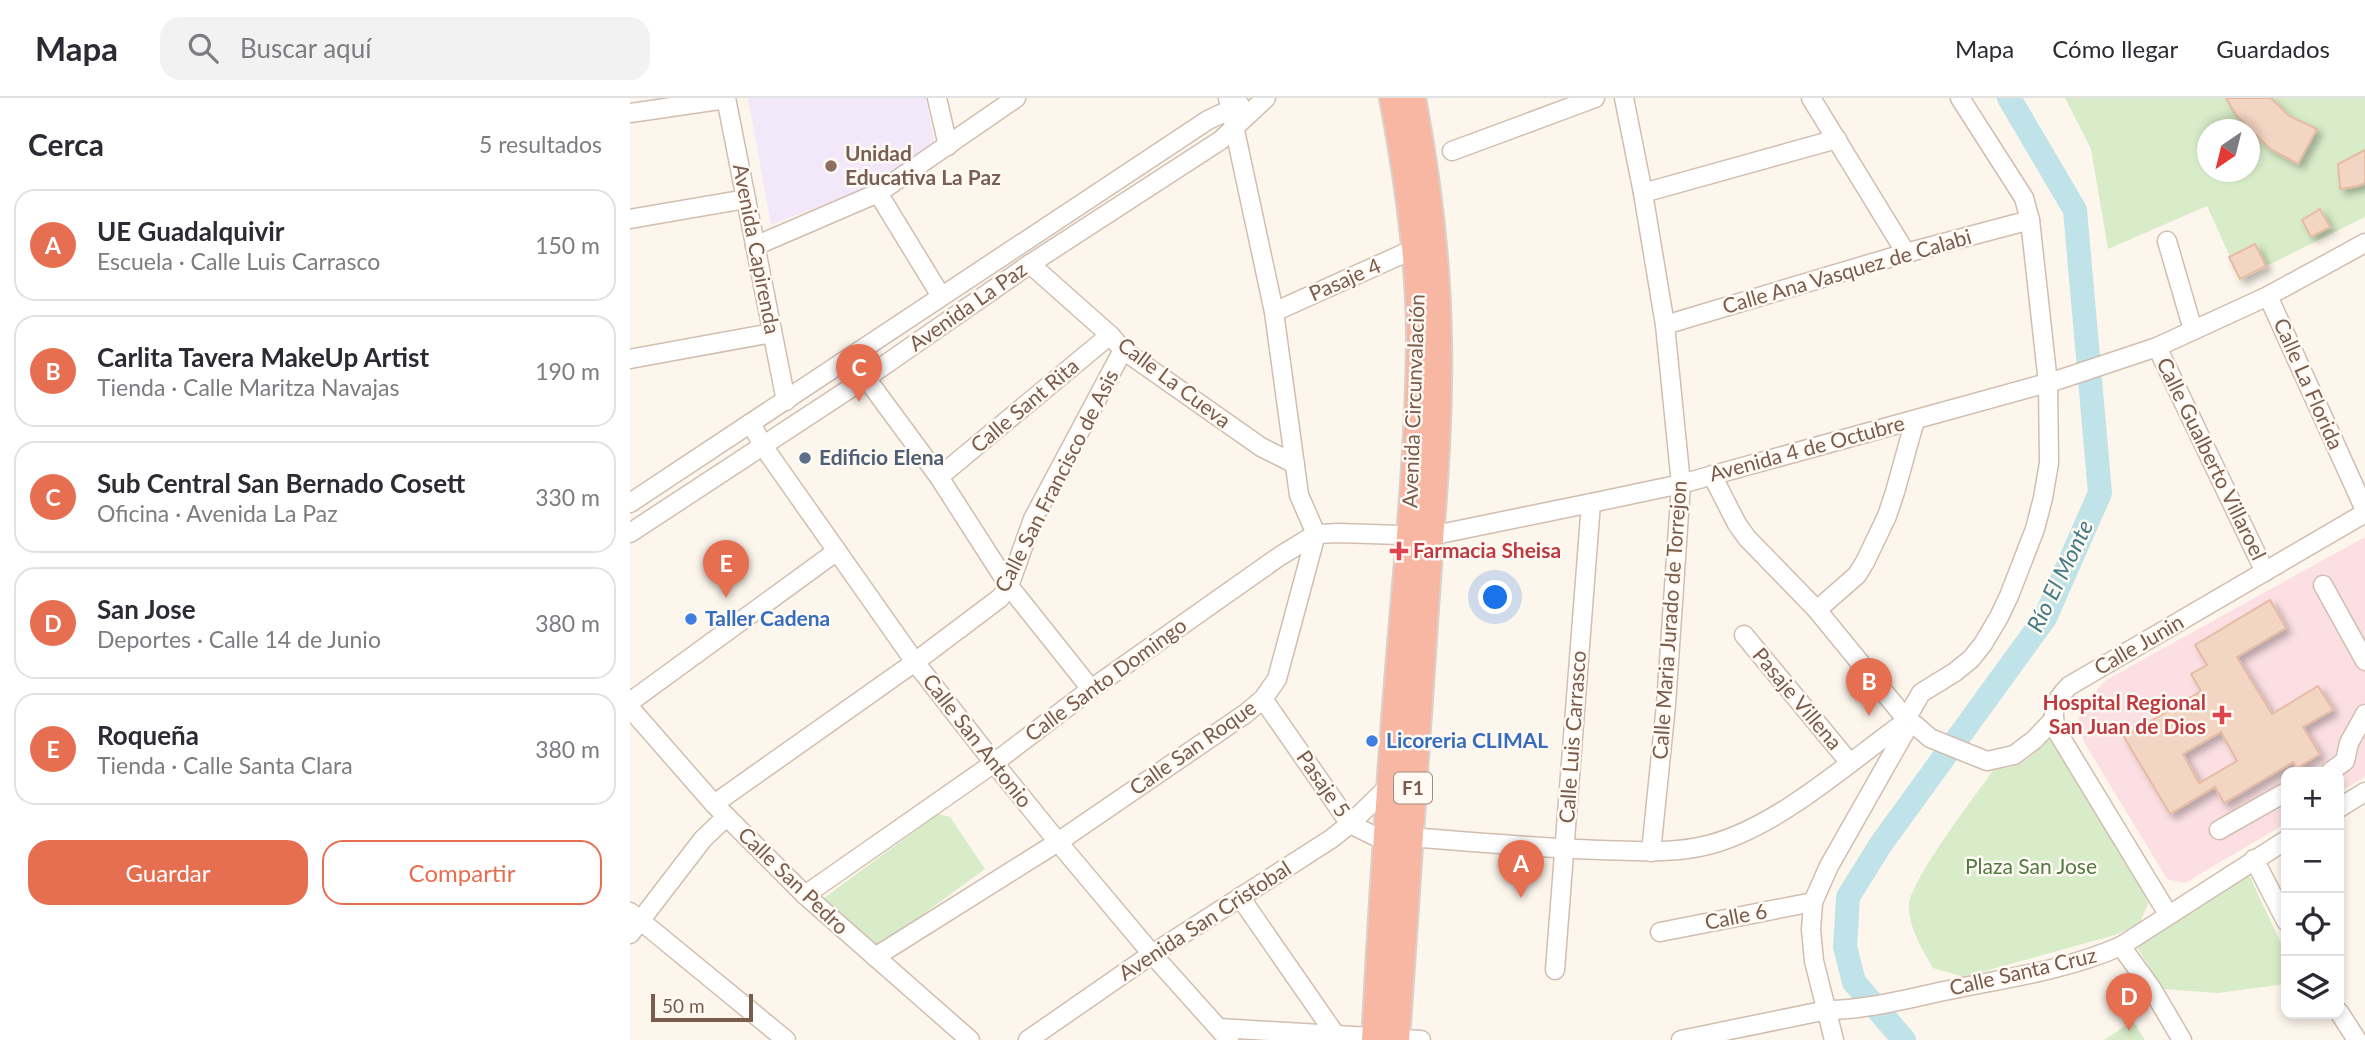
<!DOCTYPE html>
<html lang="es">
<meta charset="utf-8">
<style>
:root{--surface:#fff;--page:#f2f2f3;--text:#2b2b33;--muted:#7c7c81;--line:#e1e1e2;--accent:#e76f51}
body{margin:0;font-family:Lato,sans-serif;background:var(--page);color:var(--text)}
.controls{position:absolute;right:21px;bottom:21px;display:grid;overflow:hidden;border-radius:14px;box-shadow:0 4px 10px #0003}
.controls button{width:63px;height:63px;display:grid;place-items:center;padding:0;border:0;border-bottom:2px solid var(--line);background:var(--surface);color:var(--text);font:35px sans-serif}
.compass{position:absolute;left:1567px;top:21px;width:63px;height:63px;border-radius:50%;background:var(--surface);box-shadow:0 4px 10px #0003;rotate:215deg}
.scale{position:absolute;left:21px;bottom:18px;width:102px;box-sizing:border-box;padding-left:7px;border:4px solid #7a5c4d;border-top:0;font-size:19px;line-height:24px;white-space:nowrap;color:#7a5c4d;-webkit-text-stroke:5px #fffaf3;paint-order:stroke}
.you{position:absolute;left:866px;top:500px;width:24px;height:24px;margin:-18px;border:5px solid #fff;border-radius:50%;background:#1a73e8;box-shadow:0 0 0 10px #1a73e833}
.badge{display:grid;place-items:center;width:46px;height:46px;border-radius:50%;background:var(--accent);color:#fff;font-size:23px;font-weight:700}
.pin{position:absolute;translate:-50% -58px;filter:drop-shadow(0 2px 4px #0008)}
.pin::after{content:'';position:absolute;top:37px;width:24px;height:21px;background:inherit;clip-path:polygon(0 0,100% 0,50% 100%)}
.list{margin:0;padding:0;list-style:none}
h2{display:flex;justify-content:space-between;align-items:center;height:91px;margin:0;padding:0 28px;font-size:30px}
h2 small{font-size:23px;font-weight:400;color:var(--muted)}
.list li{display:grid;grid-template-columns:46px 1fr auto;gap:21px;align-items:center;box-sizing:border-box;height:112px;margin:0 14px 14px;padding:0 14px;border:2px solid var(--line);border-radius:21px}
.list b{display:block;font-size:26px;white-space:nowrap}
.list p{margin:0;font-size:23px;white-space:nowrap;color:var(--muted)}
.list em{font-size:23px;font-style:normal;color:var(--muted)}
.actions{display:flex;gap:14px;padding:21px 28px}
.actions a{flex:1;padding:16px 0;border:2px solid var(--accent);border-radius:21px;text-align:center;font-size:24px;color:var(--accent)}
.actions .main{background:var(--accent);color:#fff}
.icon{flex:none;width:38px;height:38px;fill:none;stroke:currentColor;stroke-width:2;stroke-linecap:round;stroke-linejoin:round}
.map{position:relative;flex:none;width:1735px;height:942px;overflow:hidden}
header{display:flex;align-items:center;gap:42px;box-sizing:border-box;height:98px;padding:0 35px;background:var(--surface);border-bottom:2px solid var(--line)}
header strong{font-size:33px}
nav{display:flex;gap:38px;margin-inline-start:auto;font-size:24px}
.search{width:490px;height:63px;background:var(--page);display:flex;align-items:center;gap:18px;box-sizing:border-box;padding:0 24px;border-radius:21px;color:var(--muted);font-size:26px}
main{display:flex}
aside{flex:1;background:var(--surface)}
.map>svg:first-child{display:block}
.education{fill:#f3e8fa}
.medical{fill:#fbdfe3}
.green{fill:#d8ecc9;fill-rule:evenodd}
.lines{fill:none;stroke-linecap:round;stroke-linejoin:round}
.river{stroke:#bfe3e8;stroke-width:24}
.building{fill:#f3d5c3;stroke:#e6bba3;stroke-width:2;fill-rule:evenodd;filter:url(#shadow)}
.minor-casing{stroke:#d1beb0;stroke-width:21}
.highway-casing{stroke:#dad1cd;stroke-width:30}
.minor{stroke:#fff;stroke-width:18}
.highway{stroke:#f7b7a3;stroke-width:26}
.education-dot{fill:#8d6e63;stroke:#fffaf3;stroke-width:2.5}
.service-dot{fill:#5c6f8a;stroke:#fffaf3;stroke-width:2.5}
.health-dot{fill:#e0444e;stroke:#fffaf3;stroke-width:2.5}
.shop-dot{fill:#3f7fe0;stroke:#fffaf3;stroke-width:2.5}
.labels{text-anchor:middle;stroke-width:5;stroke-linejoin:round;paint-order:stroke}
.shield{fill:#fffaf3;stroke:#a28b7f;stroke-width:2}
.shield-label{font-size:19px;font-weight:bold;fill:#7a5c4d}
.education-label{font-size:21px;font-weight:bold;fill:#785e54;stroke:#fffaf3;text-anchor:start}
.street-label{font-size:21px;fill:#7a5c4d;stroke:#fffaf3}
.service-label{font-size:21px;font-weight:bold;fill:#4e5e75;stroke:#fffaf3;text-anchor:start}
.health-label{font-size:21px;font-weight:bold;fill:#be3a42;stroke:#fffaf3;text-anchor:start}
.shop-label{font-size:21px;font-weight:bold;fill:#366cbe;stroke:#fffaf3;text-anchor:start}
.park-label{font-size:21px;fill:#537a41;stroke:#fffaf3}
.water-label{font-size:23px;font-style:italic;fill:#437c86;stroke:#fffaf3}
</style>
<header>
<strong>Mapa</strong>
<div class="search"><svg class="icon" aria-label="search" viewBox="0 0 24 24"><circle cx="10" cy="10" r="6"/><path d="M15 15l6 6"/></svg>Buscar aquí</div>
<nav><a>Mapa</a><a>Cómo llegar</a><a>Guardados</a></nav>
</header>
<main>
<aside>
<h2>Cerca<small>5 resultados</small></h2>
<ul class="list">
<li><span class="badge">A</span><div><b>UE Guadalquivir</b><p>Escuela · Calle Luis Carrasco</p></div><em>150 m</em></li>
<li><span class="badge">B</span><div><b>Carlita Tavera MakeUp Artist</b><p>Tienda · Calle Maritza Navajas</p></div><em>190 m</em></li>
<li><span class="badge">C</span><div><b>Sub Central San Bernado Cosett</b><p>Oficina · Avenida La Paz</p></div><em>330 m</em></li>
<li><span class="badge">D</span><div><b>San Jose</b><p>Deportes · Calle 14 de Junio</p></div><em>380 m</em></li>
<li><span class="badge">E</span><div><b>Roqueña</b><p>Tienda · Calle Santa Clara</p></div><em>380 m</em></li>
</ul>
<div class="actions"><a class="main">Guardar</a><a>Compartir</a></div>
</aside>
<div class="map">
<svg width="1735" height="942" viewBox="0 0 1735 942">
<defs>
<filter id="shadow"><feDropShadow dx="5" dy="5" stdDeviation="3.5" flood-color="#0004"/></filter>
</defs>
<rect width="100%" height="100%" fill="#fdf6ec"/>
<polygon class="education" points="118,0 296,0 305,47 239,89 141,127"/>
<polygon class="medical" points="1735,439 1735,679 1709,694 1709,674 1656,674 1656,725 1555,785 1537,781 1454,644 1448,624 1451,610 1476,582"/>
<g class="green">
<path d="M1435,0H1735V119L1610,181L1577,108L1478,151L1461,51ZM1577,32H1619V74H1577Z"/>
<path d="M1423,635L1515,789L1518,805L1510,825L1485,837L1334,879L1303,870C1293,853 1277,826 1279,806C1282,780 1347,695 1365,670C1394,673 1405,653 1423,635Z"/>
<polygon points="308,716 320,719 355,771 248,849 194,800"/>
<polygon points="1619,777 1656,856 1656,886 1588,895 1533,891 1507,849"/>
<polygon points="1503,923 1515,942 1474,942"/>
</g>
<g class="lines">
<polyline class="river" points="1274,942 1224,884 1215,849 1218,799 1251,746 1415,520 1470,395 1445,112 1379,0"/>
</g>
<g class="building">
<polygon points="1596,0 1641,0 1659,18 1687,31 1668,66 1639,50 1606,17"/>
<polygon points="1735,52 1735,85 1728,88 1710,91 1708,66"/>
<polygon points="1690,111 1700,129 1681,139 1672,122"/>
<polygon points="1625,146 1636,168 1610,181 1599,159"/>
<path d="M1640,502L1656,530L1607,559L1642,616L1688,588L1703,612L1673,629L1690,656L1667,670L1663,664L1594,705L1585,689L1540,716L1494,639L1571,593L1561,576L1577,567L1565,547ZM1591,634L1607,663L1569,685L1553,656Z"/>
</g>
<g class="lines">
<defs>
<g id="minor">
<polyline points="96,0 156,303"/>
<polyline points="307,0 318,48"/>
<polyline points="994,0 1013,95 1035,227 1051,386 1036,607 1021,754"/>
<polyline points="1181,0 1276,155"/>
<polyline points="0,15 96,1"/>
<polyline points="822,53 965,0"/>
<polyline points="248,95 311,198"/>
<polyline points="1013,95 1207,41"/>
<polyline points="0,121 116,101"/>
<polyline points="1537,143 1563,232"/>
<polyline points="125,148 248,95 386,0"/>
<polyline points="400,166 480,237 493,252 631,349 665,366"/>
<polyline points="1638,198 1735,412"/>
<polyline points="644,214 786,150"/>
<polyline points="1035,227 1276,155 1400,122"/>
<polyline points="1527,249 1635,474"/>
<polyline points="0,261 142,235"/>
<polyline points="236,280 309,379 379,488 461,591"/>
<polyline points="121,325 133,348 285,564 364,665 428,744 522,856 599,942"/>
<polyline points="1082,377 1107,426 1117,440 1187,512 1272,616"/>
<polyline points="309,379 480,237"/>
<polyline points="0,405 578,22 610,7"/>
<polyline points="0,435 236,280 400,166 591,42 636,0"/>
<polyline points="1693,487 1735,563"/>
<polyline points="1187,512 1227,477 1235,464 1257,418 1265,394 1285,322"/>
<polyline points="1114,537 1220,665"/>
<polyline points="633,601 720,726 755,743"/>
<polyline points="0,604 207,453"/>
<polyline points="0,610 84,706 175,797 340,942"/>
<polyline points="1279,616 1291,595 1325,574 1341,561 1353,546 1369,519 1379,498 1405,431 1413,400 1419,365 1418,285 1400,122 1394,100 1330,0"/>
<polyline points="1285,627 1300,640 1357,663 1384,657 1404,642 1423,622"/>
<polyline points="1700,674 1715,663 1719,645 1735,616"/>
<polyline points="84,706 285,564 370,500 379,488 403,421 493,252"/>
<polyline points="1709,710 1735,694"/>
<polyline points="1589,732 1656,694"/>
<path d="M779,739C843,744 907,750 971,752C1007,753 1043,756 1078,747C1145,730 1212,670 1268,629"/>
<polyline points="1624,761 1656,823"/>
<polyline points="175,797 364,665 461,591 650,458 686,436 709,435 800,438 961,405 1051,386 1428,282 1527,249 1638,198 1735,145"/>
<polyline points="610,799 705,936"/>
<polyline points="0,814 156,942"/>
<path d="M1538,816L1428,635C1420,615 1424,603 1439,588L1735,415"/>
<polyline points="1030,834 1183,804"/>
<polyline points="0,836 73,741 96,719"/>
<polyline points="1491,848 1522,891 1552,942"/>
<polyline points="245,859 428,744 615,616 633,601 647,581 686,436 669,397 644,214 598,0"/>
<polyline points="925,872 961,405"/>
<polyline points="1709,914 1727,942"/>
<polyline points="589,930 791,942"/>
<polyline points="398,942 522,856 701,741 720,726 760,687"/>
<path d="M1051,942L1197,912C1238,912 1279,900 1319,892C1377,880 1437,872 1491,848L1656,742"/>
<polyline points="1204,942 1184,863 1181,832 1183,804 1199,768 1275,634"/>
</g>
<g id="highway">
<path d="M745,942C752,822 758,703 768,584C777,470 789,355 790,241C790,160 778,79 763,0"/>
<path d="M766,942C775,809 784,675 793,542C799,442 810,341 808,241C807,160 797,80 782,0"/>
</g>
</defs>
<use href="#minor" class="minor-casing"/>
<use href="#highway" class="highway-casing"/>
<use href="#minor" class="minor"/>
<use href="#highway" class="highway"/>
</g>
<circle class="education-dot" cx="201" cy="68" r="7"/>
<circle class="service-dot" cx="175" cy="360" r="7"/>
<g class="health-dot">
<path d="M765.5 442.5h7v7h7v7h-7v7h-7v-7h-7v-7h7z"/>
<path d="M1588.5 606.5h7v7h7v7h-7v7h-7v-7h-7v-7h7z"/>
</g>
<g class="shop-dot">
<circle cx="61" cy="521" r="7"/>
<circle cx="742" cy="643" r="7"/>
</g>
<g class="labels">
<rect class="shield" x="764" y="674.5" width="38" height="31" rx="5"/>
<g class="shield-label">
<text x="783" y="697">F1</text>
</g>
<g class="education-label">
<text x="215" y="63">Unidad<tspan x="215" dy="24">Educativa La Paz</tspan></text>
</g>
<g class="street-label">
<text transform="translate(126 151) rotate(79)" y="7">Avenida Capirenda</text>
<text transform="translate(1217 174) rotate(-16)" y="7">Calle Ana Vasquez de Calabi</text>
<text transform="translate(715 182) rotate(-24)" y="7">Pasaje 4</text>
<text transform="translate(338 209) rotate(-35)" y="7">Avenida La Paz</text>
<text transform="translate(544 285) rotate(37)" y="7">Calle La Cueva</text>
<text transform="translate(1678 286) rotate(66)" y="7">Calle La Florida</text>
<text transform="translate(784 303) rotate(-88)" y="7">Avenida Circunvalación</text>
<text transform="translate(395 308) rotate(-40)" y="7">Calle Sant Rita</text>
<text transform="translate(1177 351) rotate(-15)" y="7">Avenida 4 de Octubre</text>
<text transform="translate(1581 361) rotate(64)" y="7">Calle Gualberto Villaroel</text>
<text transform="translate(427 383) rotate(-63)" y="7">Calle San Francisco de Asis</text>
<text transform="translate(1040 522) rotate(-86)" y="7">Calle Maria Jurado de Torrejon</text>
<text transform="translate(1509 547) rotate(-30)" y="7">Calle Junin</text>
<text transform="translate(476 582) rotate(-36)" y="7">Calle Santo Domingo</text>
<text transform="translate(1167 601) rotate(50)" y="7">Pasaje Villena</text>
<text transform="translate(943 639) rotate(-86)" y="7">Calle Luis Carrasco</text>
<text transform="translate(347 643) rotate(52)" y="7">Calle San Antonio</text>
<text transform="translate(563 650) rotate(-35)" y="7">Calle San Roque</text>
<text transform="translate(693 686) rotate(55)" y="7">Pasaje 5</text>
<text transform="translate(163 783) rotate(44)" y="7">Calle San Pedro</text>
<text transform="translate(1106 819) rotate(-11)" y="7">Calle 6</text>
<text transform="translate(575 823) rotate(-33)" y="7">Avenida San Cristobal</text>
<text transform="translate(1393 874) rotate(-13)" y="7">Calle Santa Cruz</text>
</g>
<g class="service-label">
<text x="189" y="367">Edificio Elena</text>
</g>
<g class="health-label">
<text x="783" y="460">Farmacia Sheisa</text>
<text x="1576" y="612" text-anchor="end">Hospital Regional<tspan x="1576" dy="24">San Juan de Dios</tspan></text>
</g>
<g class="shop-label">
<text x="75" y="528">Taller Cadena</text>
<text x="756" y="650">Licoreria CLIMAL</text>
</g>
<g class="park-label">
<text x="1401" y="776">Plaza San Jose</text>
</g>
<g class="water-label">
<text transform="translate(1430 478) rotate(-64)" y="8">Río El Monte</text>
</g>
</g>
</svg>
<div class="controls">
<button>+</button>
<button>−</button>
<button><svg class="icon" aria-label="locate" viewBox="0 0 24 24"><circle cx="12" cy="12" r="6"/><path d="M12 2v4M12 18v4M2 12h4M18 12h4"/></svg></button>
<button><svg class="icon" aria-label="layers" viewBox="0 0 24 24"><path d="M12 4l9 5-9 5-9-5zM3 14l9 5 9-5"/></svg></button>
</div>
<svg class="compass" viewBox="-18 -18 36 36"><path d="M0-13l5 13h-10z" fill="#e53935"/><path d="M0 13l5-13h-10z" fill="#7c7c81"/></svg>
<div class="scale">50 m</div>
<div class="you"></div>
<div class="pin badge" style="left:891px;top:800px">A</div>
<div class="pin badge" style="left:1239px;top:618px">B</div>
<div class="pin badge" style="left:229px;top:304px">C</div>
<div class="pin badge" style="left:1499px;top:933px">D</div>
<div class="pin badge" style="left:96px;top:500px">E</div>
</div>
</main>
